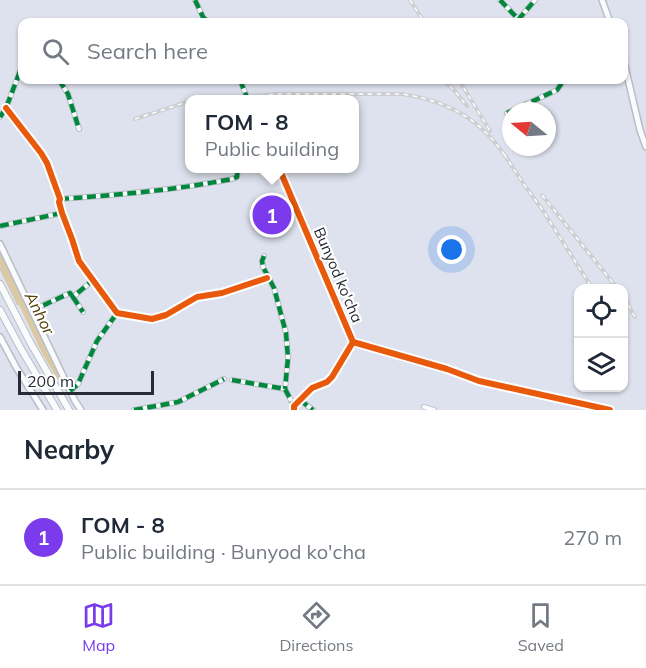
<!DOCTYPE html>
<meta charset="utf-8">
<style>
:root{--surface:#fff;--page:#f6f6f7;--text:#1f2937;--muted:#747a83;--line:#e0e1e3;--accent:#7c3aed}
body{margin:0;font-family:Mulish,sans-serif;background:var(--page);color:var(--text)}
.controls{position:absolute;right:18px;bottom:18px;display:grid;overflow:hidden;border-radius:12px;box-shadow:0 2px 4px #0004}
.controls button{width:54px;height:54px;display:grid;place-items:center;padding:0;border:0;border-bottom:2px solid var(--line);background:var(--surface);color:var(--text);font:30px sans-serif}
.compass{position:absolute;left:502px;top:102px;width:54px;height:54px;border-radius:50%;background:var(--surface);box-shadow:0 2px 4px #0004;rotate:288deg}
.scale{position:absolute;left:18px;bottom:15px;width:136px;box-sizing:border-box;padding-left:6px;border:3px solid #282b33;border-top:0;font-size:16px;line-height:21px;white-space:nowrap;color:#282b33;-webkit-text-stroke:4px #fff;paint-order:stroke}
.you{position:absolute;left:452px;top:250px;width:21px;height:21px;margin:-15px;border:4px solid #fff;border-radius:50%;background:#1a73e8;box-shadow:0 0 0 9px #1a73e833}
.badge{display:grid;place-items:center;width:39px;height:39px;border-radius:50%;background:var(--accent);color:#fff;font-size:20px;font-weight:700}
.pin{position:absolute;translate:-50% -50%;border:3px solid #fff;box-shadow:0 2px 6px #0006}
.popup{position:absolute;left:185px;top:95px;width:174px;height:78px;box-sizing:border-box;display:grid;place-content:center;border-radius:12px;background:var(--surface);filter:drop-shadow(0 2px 4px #0005);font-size:20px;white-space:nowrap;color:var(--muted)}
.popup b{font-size:22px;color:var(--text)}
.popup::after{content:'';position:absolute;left:50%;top:100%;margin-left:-12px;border:12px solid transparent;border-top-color:var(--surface)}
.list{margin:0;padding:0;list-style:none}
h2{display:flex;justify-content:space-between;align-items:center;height:78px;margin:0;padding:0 24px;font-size:26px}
h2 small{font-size:20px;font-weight:400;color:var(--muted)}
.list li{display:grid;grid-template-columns:39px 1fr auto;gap:18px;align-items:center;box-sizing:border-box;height:96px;padding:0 24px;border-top:2px solid var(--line)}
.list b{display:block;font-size:22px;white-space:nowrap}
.list p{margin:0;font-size:20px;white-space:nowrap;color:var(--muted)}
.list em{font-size:20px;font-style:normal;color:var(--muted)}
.icon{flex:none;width:33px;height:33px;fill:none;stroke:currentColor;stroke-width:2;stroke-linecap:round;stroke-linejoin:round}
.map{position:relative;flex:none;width:646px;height:410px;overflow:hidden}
.search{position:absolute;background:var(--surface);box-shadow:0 2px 4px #0004;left:18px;right:18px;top:18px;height:66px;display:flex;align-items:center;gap:15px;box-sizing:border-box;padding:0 21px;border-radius:12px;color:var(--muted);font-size:22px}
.sheet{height:174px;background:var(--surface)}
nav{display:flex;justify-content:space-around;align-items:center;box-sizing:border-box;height:84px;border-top:2px solid var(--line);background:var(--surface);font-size:16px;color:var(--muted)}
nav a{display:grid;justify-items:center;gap:3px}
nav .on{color:var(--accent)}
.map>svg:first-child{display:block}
.green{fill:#d3c9b7}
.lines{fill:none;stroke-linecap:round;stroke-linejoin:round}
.canal{stroke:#ddc9a0;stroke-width:4.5}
.street-casing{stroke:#babdc6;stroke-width:6}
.secondary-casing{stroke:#babdc6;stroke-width:8}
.primary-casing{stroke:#babdc6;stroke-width:8}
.street{stroke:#fafbfc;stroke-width:4}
.secondary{stroke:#fafbfc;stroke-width:5}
.primary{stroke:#fafbfc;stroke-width:6}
.rail-casing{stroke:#cecfd3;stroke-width:4}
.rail{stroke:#fff;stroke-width:1.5;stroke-dasharray:4.5;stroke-linecap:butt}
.quiet{stroke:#00873e;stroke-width:4.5;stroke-dasharray:9 4.5;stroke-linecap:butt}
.cycleway-casing{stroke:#fff;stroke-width:10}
.cycleway{stroke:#e8590c;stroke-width:6}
.labels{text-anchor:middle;stroke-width:4.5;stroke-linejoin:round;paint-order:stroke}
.street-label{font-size:15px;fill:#282b33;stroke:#fff}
.water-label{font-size:16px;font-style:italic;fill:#55400c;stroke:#fff}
</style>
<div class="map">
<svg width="646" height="410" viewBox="0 0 646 410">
<rect width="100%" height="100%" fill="#dee2ee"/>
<polygon class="green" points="0,251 56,371 46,353 21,305 17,305 0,270"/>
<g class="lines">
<polyline class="canal" points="0,260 44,352 59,377"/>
<defs>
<g id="street">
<polyline points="195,0 203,17 208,22"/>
<polyline points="500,0 521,22"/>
<polyline points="518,20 535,0"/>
<polyline points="22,59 21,60 22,62"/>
<polyline points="59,80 68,94 79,129"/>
<polyline points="240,80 248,100"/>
<polyline points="6,108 41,153 47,163 60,199 59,202 62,213 72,239 79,261 117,313 152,319 166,315 197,297 222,293 267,278"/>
<polyline points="507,113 557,90 564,80"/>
<polyline points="0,117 6,108 22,66"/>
<polyline points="279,168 353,342 332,377 327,382 312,388 294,406"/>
<path d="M60,199C118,195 175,190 232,179L237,177L238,168"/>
<polyline points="0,226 62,213"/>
<polyline points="264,256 262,261 263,267 274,288 286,333 288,358 285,389"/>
<polyline points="73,297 83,312"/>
<polyline points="32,310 70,293 73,297 93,280"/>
<polyline points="353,342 447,369 479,381 610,410"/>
<polyline points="232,380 285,389 294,406 294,410"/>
<polyline points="70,391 78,384 97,341 117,313"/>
<polyline points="300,400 313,410"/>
<polyline points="424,407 434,410"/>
<polyline points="134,410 178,402 224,379"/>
</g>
<g id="secondary">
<polyline points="602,0 610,22"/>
<polyline points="624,62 640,130 646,147"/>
<polyline points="0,244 75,401 81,410"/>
<polyline points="0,337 16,367 43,410"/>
</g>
<g id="primary">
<polyline points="0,284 30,342 69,410"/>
<polyline points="0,310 20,347 57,410"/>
</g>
</defs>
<use href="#street" class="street-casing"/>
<use href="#secondary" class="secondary-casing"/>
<use href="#primary" class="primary-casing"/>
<use href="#street" class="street"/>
<use href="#secondary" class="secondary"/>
<use href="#primary" class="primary"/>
<defs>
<g id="rail">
<polyline points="410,0 424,22"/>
<polyline points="443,80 453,89 467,106"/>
<polyline points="459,80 490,131"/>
<polyline points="196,100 225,99"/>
<path d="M224,100L276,94H402C435,99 467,111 490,137C497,144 502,152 508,159"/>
<polyline points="135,119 190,101"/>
<polyline points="504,154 525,186 542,209 592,288"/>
<polyline points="542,195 617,288"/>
<polyline points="624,297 635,317"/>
</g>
</defs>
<use href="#rail" class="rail-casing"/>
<use href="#rail" class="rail"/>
<g class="quiet">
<polyline points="195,0 203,17 208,22"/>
<polyline points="500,0 521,22"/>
<polyline points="518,20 535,0"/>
<polyline points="59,80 68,94 79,129"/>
<polyline points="240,80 248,100"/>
<polyline points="507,113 557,90 564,80"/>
<polyline points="0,117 6,108 22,66"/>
<path d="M60,199C118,195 175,190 232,179L237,177L238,168"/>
<polyline points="0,226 62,213"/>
<polyline points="264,256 262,261 263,267 274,288 286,333 288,358 285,389"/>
<polyline points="73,297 83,312"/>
<polyline points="31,311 70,293 73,297 93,280"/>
<polyline points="232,380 285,389 294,406 294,410"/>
<polyline points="70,391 78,384 97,341 117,313"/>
<polyline points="300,400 313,410"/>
<polyline points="134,410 178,402 224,379"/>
</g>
<defs>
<g id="cycleway">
<polyline points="6,108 41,153 47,163 60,199 59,202 62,213 72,239 79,261 117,313 152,319 166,315 197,297 222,293 267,278"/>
<polyline points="279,168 353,342 332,377 327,382 312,388 294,406 294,410"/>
<polyline points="353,342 447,369 479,381 610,410"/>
</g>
</defs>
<use href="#cycleway" class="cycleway-casing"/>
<use href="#cycleway" class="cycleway"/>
</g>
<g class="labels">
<g class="street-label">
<text transform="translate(338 275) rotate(67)" y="5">Bunyod ko'cha</text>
</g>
<g class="water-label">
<text transform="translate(40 313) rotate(63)" y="6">Anhor</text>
</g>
</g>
</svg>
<div class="controls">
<button><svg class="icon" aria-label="locate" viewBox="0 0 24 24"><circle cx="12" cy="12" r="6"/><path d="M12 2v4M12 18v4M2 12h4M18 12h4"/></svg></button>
<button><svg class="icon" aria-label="layers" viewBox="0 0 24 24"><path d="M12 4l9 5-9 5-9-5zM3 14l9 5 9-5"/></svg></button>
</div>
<svg class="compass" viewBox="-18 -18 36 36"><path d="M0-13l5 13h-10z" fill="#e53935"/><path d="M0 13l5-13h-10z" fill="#747a83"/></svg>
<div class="scale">200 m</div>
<div class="you"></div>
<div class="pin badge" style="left:272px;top:215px">1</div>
<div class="popup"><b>ГОМ - 8</b>Public building</div>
<div class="search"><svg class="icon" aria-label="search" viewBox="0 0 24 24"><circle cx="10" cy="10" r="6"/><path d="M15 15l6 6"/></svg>Search here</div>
</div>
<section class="sheet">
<h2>Nearby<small></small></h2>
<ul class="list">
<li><span class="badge">1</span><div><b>ГОМ - 8</b><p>Public building · Bunyod ko'cha</p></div><em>270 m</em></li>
</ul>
</section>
<nav>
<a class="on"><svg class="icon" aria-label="map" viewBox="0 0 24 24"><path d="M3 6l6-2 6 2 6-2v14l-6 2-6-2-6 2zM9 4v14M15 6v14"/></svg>Map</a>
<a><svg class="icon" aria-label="directions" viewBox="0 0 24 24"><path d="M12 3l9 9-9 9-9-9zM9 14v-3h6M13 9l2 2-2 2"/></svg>Directions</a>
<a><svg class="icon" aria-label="saved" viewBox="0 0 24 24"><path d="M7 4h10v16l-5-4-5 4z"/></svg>Saved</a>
</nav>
